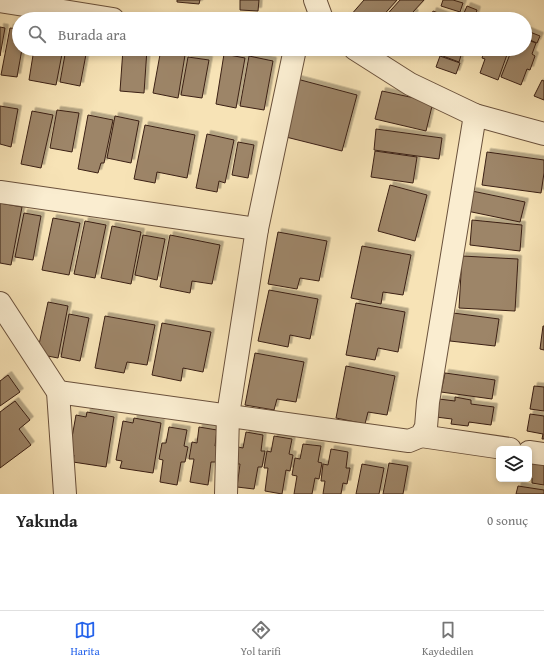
<!DOCTYPE html>
<html lang="tr">
<meta charset="utf-8">
<style>
:root{--surface:#fff;--page:#f2f2f2;--text:#222;--muted:#767676;--line:#e0e0e0;--accent:#2563eb}
body{margin:0;font-family:"Gentium Book Plus",serif;background:var(--page);color:var(--text)}
.controls{position:absolute;right:12px;bottom:12px;display:grid;overflow:hidden;border-radius:6px;box-shadow:0 2px 6px #0003}
.controls button{width:36px;height:36px;display:grid;place-items:center;padding:0;border:0;border-bottom:1px solid var(--line);background:var(--surface);color:var(--text);font:20px sans-serif}
.list{margin:0;padding:0;list-style:none}
h2{display:flex;justify-content:space-between;align-items:center;height:52px;margin:0;padding:0 16px;font-size:17px}
h2 small{font-size:13px;font-weight:400;color:var(--muted)}
.icon{flex:none;width:22px;height:22px;fill:none;stroke:currentColor;stroke-width:2;stroke-linecap:round;stroke-linejoin:round}
.map{position:relative;flex:none;width:544px;height:494px;overflow:hidden}
.search{position:absolute;background:var(--surface);box-shadow:0 2px 6px #0003;left:12px;right:12px;top:12px;height:44px;display:flex;align-items:center;gap:10px;box-sizing:border-box;padding:0 14px;border-radius:22px;color:var(--muted);font-size:15px}
.sheet{height:116px;background:var(--surface)}
nav{display:flex;justify-content:space-around;align-items:center;box-sizing:border-box;height:56px;border-top:1px solid var(--line);background:var(--surface);font-size:11px;color:var(--muted)}
nav a{display:grid;justify-items:center;gap:2px}
nav .on{color:var(--accent)}
.map>svg:first-child{display:block}
.building{fill:#9d8568;stroke:#3b2014;filter:url(#shadow)}
.lines{fill:none;stroke-linecap:round;stroke-linejoin:round}
.minor-casing{stroke:#6a513c;stroke-width:24}
.minor{stroke:#faedd0;stroke-width:22}
</style>
<div class="map">
<svg width="544" height="494" viewBox="0 0 544 494">
<defs>
<filter id="shadow"><feDropShadow dx="3.5" dy="-3.5" stdDeviation="0" flood-color="#0004"/></filter>
</defs>
<rect width="100%" height="100%" fill="#f7e3b6"/>
<filter id="stains"><feTurbulence type="fractalNoise" baseFrequency=".005" numOctaves="4"/><feColorMatrix values="0 0 0 0 .2 0 0 0 0 .09 0 0 0 0 .02 0 0 0 .5 -.17"/></filter>
<radialGradient id="worn" r=".72"><stop offset=".6" stop-color="#630" stop-opacity="0"/><stop offset="1" stop-color="#630" stop-opacity=".3"/></radialGradient>
<g class="building">
<polygon points="177,0 200,0 199,4 177,2"/>
<polygon points="240,0 259,0 258,11 240,10"/>
<polygon points="364,0 397,0 380,19 354,19 350,16"/>
<polygon points="400,0 424,0 413,12 415,14 411,19 383,19"/>
<polygon points="443,0 453,0 463,3 460,12 441,6"/>
<polygon points="467,6 477,10 475,17 464,13"/>
<polygon points="433,11 454,19 430,19"/>
<polygon points="459,12 474,18 474,19 456,19"/>
<polygon points="0,27 5,28 0,56"/>
<polygon points="10,28 19,29 19,49 22,49 17,77 1,75"/>
<polygon points="525,30 540,36 537,43 525,38"/>
<polygon points="525,39 536,43 532,54 535,56 530,70 527,69 521,85 501,77 512,49 525,49"/>
<polygon points="34,49 63,49 56,85 29,80"/>
<polygon points="66,49 87,49 80,86 60,82"/>
<polygon points="123,49 147,49 144,93 120,91"/>
<polygon points="161,49 186,49 178,98 153,93"/>
<polygon points="424,49 463,49 459,62"/>
<polygon points="485,49 509,49 498,80 480,73 485,59 482,58"/>
<polygon points="224,54 245,58 236,108 216,104"/>
<polygon points="249,56 273,61 264,110 240,106"/>
<polygon points="440,56 460,63 456,74 436,67"/>
<polygon points="188,57 209,60 202,98 181,95"/>
<polygon points="297,79 357,95 342,151 282,136"/>
<polygon points="542,80 544,81 544,100 534,96"/>
<polygon points="382,91 433,102 426,131 375,119"/>
<polygon points="0,106 18,109 11,147 0,144"/>
<polygon points="57,110 79,113 72,152 50,148"/>
<polygon points="32,111 53,115 41,168 21,164"/>
<polygon points="88,115 113,120 104,163 101,163 98,173 78,169"/>
<polygon points="115,116 139,121 131,163 107,158"/>
<polygon points="145,125 195,135 187,178 157,172 155,183 134,179"/>
<polygon points="376,129 442,138 439,159 374,150"/>
<polygon points="207,134 234,140 225,183 219,181 217,192 196,188"/>
<polygon points="238,142 254,145 248,178 232,175"/>
<polygon points="375,151 417,157 413,183 371,177"/>
<polygon points="487,152 544,160 544,173 541,193 482,185"/>
<polygon points="390,185 427,195 415,241 378,231"/>
<polygon points="472,191 525,202 520,222 467,211"/>
<polygon points="0,203 22,207 11,265 0,263"/>
<polygon points="24,213 41,216 33,260 15,257"/>
<polygon points="53,218 80,223 69,275 42,270"/>
<polygon points="472,220 522,225 520,251 470,245"/>
<polygon points="85,221 106,225 95,278 74,274"/>
<polygon points="112,226 141,232 131,284 101,278"/>
<polygon points="278,232 327,241 319,281 300,278 297,289 268,284"/>
<polygon points="143,235 165,239 157,280 135,275"/>
<polygon points="170,235 220,245 212,284 192,281 190,293 160,287"/>
<polygon points="362,246 411,255 403,295 383,292 381,304 351,298"/>
<polygon points="462,256 518,259 515,311 459,308"/>
<polygon points="269,290 318,299 310,339 290,335 288,347 258,341"/>
<polygon points="48,302 68,306 58,358 37,354"/>
<polygon points="356,303 405,312 398,352 378,348 375,360 346,355"/>
<polygon points="453,313 499,319 495,346 450,341"/>
<polygon points="69,314 89,318 80,361 61,357"/>
<polygon points="105,316 155,325 147,365 127,362 124,373 95,368"/>
<polygon points="162,323 211,332 203,372 183,368 181,381 152,375"/>
<polygon points="543,326 544,326 544,350 540,349"/>
<polygon points="255,353 304,362 296,402 277,399 274,410 245,405"/>
<polygon points="346,366 395,376 387,415 368,412 365,424 336,418"/>
<polygon points="445,373 495,380 492,399 441,392"/>
<polygon points="8,375 20,392 0,406 0,381"/>
<polygon points="534,386 544,387 544,411 530,409"/>
<polygon points="455,397 471,400 471,404 494,407 491,425 469,422 468,426 451,424 452,419 436,417 439,399 455,401"/>
<polygon points="15,401 30,420 19,429 31,445 0,468 0,412"/>
<polygon points="87,412 114,417 106,467 73,462 74,455 69,454 76,415 86,417"/>
<polygon points="530,414 544,416 544,439 542,439 543,434 527,431"/>
<polygon points="134,418 161,423 153,473 120,468 122,461 116,460 123,421 133,423"/>
<polygon points="169,427 187,430 184,446 188,447 185,462 181,462 177,485 160,482 163,460 159,459 162,443 166,443"/>
<polygon points="199,427 217,430 215,446 218,446 216,462 211,462 208,485 190,482 194,459 189,459 192,442 197,443"/>
<polygon points="246,432 263,435 261,451 265,451 262,467 258,467 254,489 237,487 240,464 235,464 238,447 243,448"/>
<polygon points="274,436 292,439 289,454 293,455 290,471 286,470 282,494 265,491 268,468 264,468 267,451 271,452"/>
<polygon points="303,444 321,446 318,462 322,463 319,479 315,478 312,494 294,494 297,476 292,475 295,458 300,459"/>
<polygon points="331,449 348,452 346,468 350,468 347,484 343,483 341,494 323,494 325,481 321,481 323,464 328,465"/>
<polygon points="544,457 544,485 532,483 532,478 529,477 529,459"/>
<polygon points="389,463 408,466 403,494 383,494"/>
<polygon points="362,464 384,468 379,494 356,494"/>
<polygon points="518,486 544,490 544,494 516,494"/>
</g>
<g class="lines">
<defs>
<g id="minor">
<polyline points="315,0 322,19"/>
<polyline points="0,1 113,19"/>
<polyline points="355,49 410,84 475,115 544,134"/>
<polyline points="0,192 257,229"/>
<polyline points="0,303 58,392 65,494"/>
<polyline points="58,392 409,441 421,436 426,427 428,402 475,115"/>
<polyline points="421,436 510,449"/>
<polyline points="529,452 544,454"/>
<polyline points="226,494 228,415 257,229 295,49"/>
</g>
</defs>
<use href="#minor" class="minor-casing"/>
<use href="#minor" class="minor"/>
</g>
<rect width="100%" height="100%" filter="url(#stains)"/>
<rect width="100%" height="100%" fill="url(#worn)"/>
</svg>
<div class="controls">
<button><svg class="icon" aria-label="layers" viewBox="0 0 24 24"><path d="M12 4l9 5-9 5-9-5zM3 14l9 5 9-5"/></svg></button>
</div>
<div class="search"><svg class="icon" aria-label="search" viewBox="0 0 24 24"><circle cx="10" cy="10" r="6"/><path d="M15 15l6 6"/></svg>Burada ara</div>
</div>
<section class="sheet">
<h2>Yakında<small>0 sonuç</small></h2>
<ul class="list">
</ul>
</section>
<nav>
<a class="on"><svg class="icon" aria-label="map" viewBox="0 0 24 24"><path d="M3 6l6-2 6 2 6-2v14l-6 2-6-2-6 2zM9 4v14M15 6v14"/></svg>Harita</a>
<a><svg class="icon" aria-label="directions" viewBox="0 0 24 24"><path d="M12 3l9 9-9 9-9-9zM9 14v-3h6M13 9l2 2-2 2"/></svg>Yol tarifi</a>
<a><svg class="icon" aria-label="saved" viewBox="0 0 24 24"><path d="M7 4h10v16l-5-4-5 4z"/></svg>Kaydedilen</a>
</nav>
